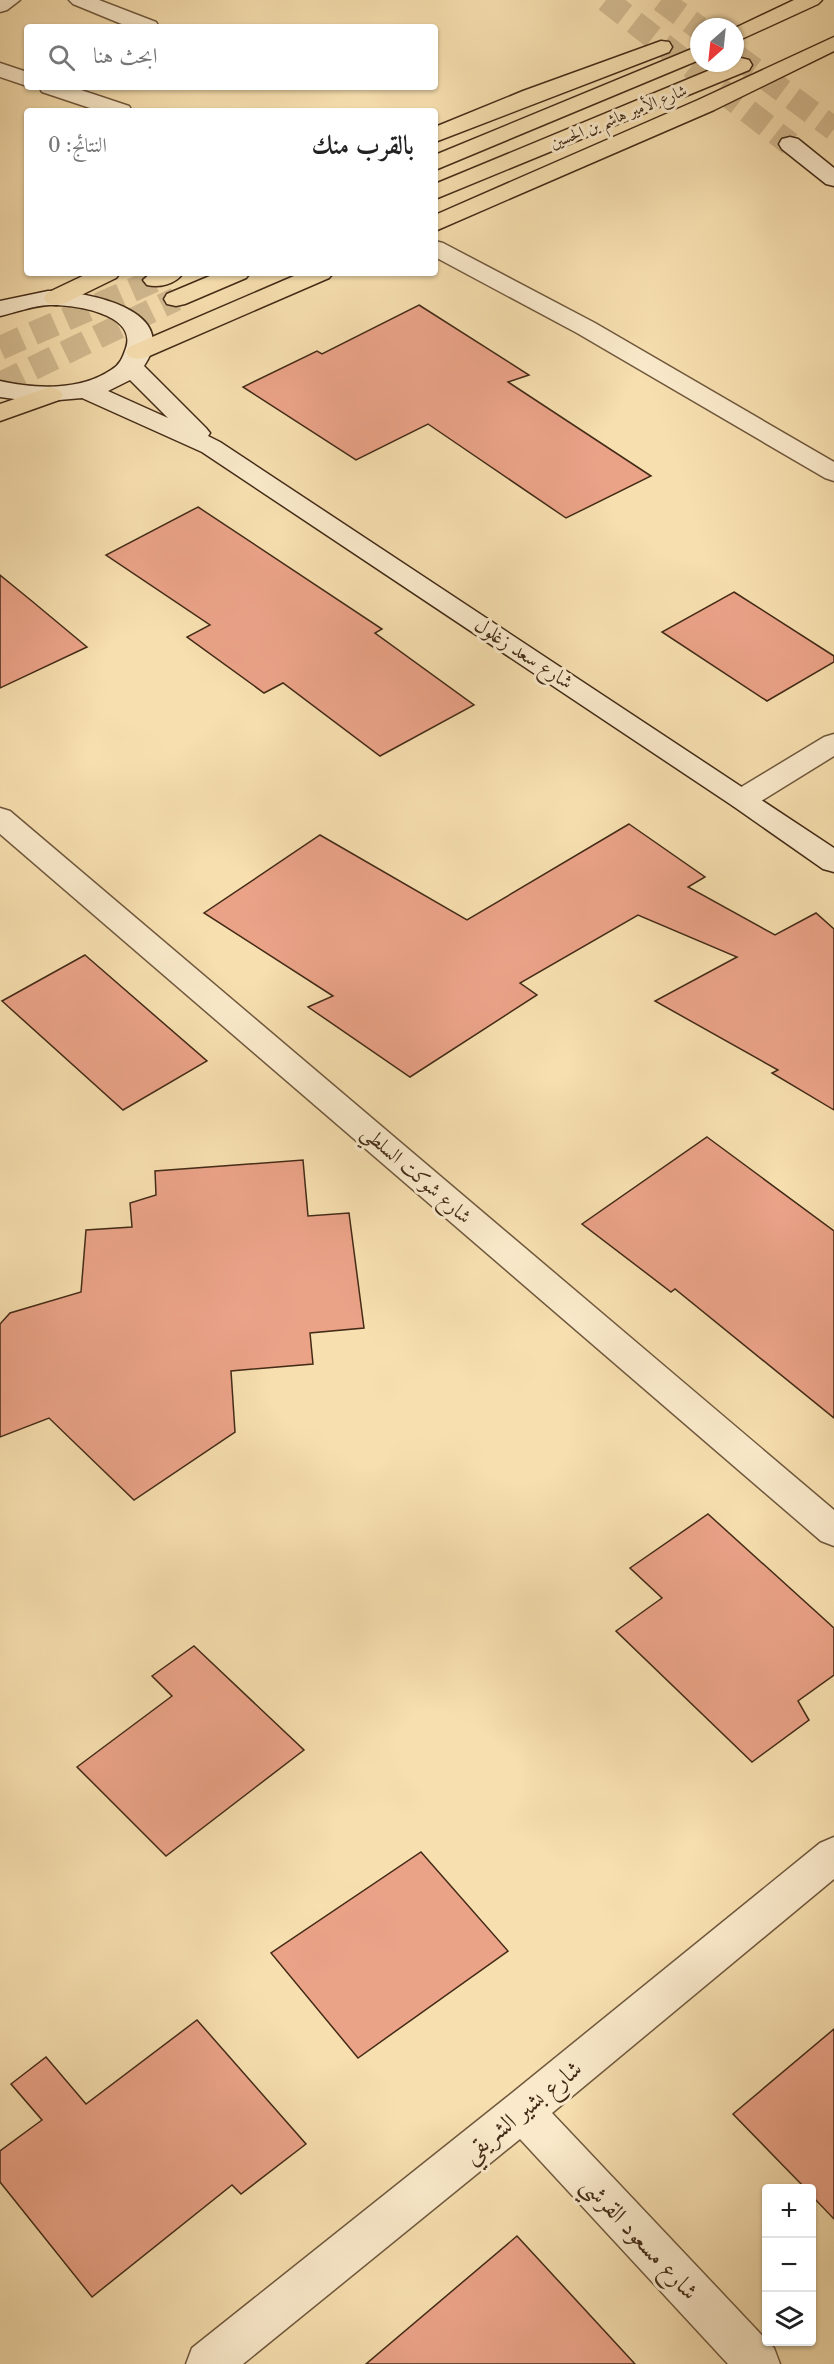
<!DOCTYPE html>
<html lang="ar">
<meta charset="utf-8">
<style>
:root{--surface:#fff;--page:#f2f2f2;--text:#222;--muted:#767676;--line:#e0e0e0}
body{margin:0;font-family:"Libre Caslon Text",Amiri,serif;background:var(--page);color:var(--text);direction:rtl}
.controls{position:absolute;right:18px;bottom:18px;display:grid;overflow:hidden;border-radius:6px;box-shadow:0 2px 4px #0004}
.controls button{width:54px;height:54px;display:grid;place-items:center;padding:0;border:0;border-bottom:2px solid var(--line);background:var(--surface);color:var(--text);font:30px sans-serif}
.compass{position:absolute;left:690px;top:18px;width:54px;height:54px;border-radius:50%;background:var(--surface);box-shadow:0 2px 4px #0004;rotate:207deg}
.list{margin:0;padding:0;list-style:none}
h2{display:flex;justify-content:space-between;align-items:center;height:78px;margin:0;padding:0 24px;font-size:26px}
h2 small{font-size:20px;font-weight:400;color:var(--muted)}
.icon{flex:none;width:33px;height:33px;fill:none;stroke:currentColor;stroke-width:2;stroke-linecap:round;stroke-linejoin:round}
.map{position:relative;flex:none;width:834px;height:2364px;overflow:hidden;direction:ltr}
.search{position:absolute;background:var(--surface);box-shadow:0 2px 4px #0004;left:24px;top:24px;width:414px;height:66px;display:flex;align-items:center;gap:15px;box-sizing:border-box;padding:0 21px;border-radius:6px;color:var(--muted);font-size:22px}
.panel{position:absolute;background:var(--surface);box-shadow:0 2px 4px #0004;left:24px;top:108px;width:414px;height:168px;border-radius:6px;direction:rtl}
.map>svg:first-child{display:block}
.building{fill:#eba388;stroke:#432b17;stroke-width:1.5}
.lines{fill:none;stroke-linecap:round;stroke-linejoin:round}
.secondary-tunnel{stroke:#d3bb91;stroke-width:24;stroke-dasharray:24 12;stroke-linecap:butt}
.highway-tunnel{stroke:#d3bb91;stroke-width:24;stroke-dasharray:24 12;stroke-linecap:butt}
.street-casing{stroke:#70583d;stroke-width:3}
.secondary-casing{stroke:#432b17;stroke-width:3}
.highway-casing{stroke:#432b17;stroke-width:3}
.street{fill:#faeacb;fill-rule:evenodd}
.secondary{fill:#faeacb;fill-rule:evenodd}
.highway{fill:#f7dfaf;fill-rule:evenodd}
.labels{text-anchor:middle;stroke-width:6;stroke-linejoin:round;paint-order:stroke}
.far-street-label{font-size:16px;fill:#432b17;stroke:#faeacb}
.street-label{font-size:20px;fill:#432b17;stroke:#faeacb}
.near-street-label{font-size:24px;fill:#432b17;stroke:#faeacb}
</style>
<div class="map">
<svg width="834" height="2364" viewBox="0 0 834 2364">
<rect width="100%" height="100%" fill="#f7dfaf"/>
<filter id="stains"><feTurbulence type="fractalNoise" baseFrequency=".00333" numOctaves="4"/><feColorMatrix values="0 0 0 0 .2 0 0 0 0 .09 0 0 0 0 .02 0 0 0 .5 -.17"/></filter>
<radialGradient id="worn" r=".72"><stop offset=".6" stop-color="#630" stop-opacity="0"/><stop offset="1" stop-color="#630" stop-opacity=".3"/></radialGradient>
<g class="building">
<polygon points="419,305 529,375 508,382 651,476 566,518 428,424 356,460 243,387 317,351 322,354"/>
<polygon points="198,507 382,629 375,633 474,705 380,756 283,683 264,693 187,637 210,625 106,555"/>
<polygon points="0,575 33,602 87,647 0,688"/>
<polygon points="734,592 834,656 834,662 767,701 662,632"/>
<polygon points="629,824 705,877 688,887 775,935 816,913 834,929 834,1110 772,1073 778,1070 655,1001 737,957 638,915 520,983 537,995 410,1077 308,1007 333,996 204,913 320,835 467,920"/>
<polygon points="85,955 207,1061 123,1110 2,1001"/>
<polygon points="707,1137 834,1231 834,1418 675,1289 671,1292 582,1224"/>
<polygon points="303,1160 308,1216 349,1213 364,1328 310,1333 313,1364 231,1371 235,1432 134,1500 49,1418 0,1437 0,1324 10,1313 81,1292 86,1230 132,1227 130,1203 156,1195 155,1171"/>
<polygon points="708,1514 834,1628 834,1675 798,1701 809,1720 752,1762 616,1631 662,1598 630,1568"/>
<polygon points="194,1646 304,1750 166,1856 77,1767 172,1696 152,1676"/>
<polygon points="421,1852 508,1951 358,2058 271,1953"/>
<polygon points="197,2020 306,2144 241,2194 232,2185 92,2297 0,2182 0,2151 42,2120 11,2084 46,2057 86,2104"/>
<polygon points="834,2029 834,2219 812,2196 812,2188 805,2188 733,2114"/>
<polygon points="517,2236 635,2364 366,2364"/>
</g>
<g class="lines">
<g class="secondary-tunnel">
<polyline points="606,0 790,144"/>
<polyline points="661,0 699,28"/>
<polyline points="735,55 834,129"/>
</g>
<g class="highway-tunnel">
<polyline points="0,348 155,280"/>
<polyline points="0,384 176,299"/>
</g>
<defs>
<g id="street">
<polygon points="0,0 20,0 7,10 0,12"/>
<polygon points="69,0 99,0 156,22 159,27 129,27 73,4"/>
<polygon points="0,63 27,72 27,86 0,77"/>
<polygon points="39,87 72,87 129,106 132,111 99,111 42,92"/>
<polygon points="435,241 443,243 595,323 834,462 834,481 825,478 577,333 435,257"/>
<polygon points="834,734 834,756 753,806 743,808 733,806 728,799 733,792 824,737"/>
<polygon points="0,808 10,811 834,1510 834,1546 821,1541 0,834"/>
<polygon points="834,1837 834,1879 552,2113 774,2348 780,2364 728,2364 520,2139 243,2364 186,2364 192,2348 507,2097 820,1843"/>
</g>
<g id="secondary">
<polygon points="790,137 798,139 834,168 834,186 826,184 782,149 779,144 782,139"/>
<path d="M48,291C84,291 183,309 144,366L206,428L210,433L208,436L220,442L834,848V872L823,869L733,806L202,452L82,398L36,402L0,397V381C35,389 80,391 111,370C120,365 123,357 126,348C138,313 71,304 49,305C32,306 17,312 0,316V301ZM130,380L168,418L108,391Z"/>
</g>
<g id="highway">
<polygon points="794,0 822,0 818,4 735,42 735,28"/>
<polygon points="834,37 834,51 714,110 435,231 435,215 698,100"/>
<polygon points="661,41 669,42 672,47 669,52 435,142 435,127 523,91"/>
<polygon points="699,46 699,60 435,170 435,155"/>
<polygon points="741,58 749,60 752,65 749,70 435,199 435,184 727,63 735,63 735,60"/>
<polygon points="89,273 120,273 116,278 65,303 56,305 47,303 44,298 47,293"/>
<path d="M151,273H183C176,284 159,288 147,285L143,280Z"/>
<polygon points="217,273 250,273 246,278 185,304 176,306 167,304 164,299 167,294"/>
<polygon points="301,273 333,273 329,278 147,357 138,359 129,357 126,352 129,347"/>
<polygon points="50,387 59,390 63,395 59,400 0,421 0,404"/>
</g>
</defs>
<use href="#street" class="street-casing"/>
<use href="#secondary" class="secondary-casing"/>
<use href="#highway" class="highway-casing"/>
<use href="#street" class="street"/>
<use href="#secondary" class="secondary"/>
<use href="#highway" class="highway"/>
</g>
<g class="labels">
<g class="far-street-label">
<text transform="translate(618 116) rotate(-22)" y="6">شارع الأمير هاشم بن الحسين</text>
</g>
<g class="street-label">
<text transform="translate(524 653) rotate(33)" y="7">شارع سعد زغلول</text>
<text transform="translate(417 1174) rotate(41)" y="7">شارع شوكت السلطي</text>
</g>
<g class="near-street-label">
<text transform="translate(522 2111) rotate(-39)" y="8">شارع بشير الشريقي</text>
<text transform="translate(640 2238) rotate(47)" y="8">شارع مسعود القرشي</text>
</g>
</g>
<rect width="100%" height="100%" filter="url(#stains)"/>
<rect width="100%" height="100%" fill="url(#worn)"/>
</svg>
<div class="controls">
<button>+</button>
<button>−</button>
<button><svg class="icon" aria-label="layers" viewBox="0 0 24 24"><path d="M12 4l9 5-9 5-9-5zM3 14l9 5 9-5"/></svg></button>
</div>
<svg class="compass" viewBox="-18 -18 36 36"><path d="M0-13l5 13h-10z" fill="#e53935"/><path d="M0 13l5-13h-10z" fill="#767676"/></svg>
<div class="search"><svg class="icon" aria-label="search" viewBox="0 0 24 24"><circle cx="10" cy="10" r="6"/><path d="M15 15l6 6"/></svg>ابحث هنا</div>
<section class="panel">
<h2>بالقرب منك<small>النتائج: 0</small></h2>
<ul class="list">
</ul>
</section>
</div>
